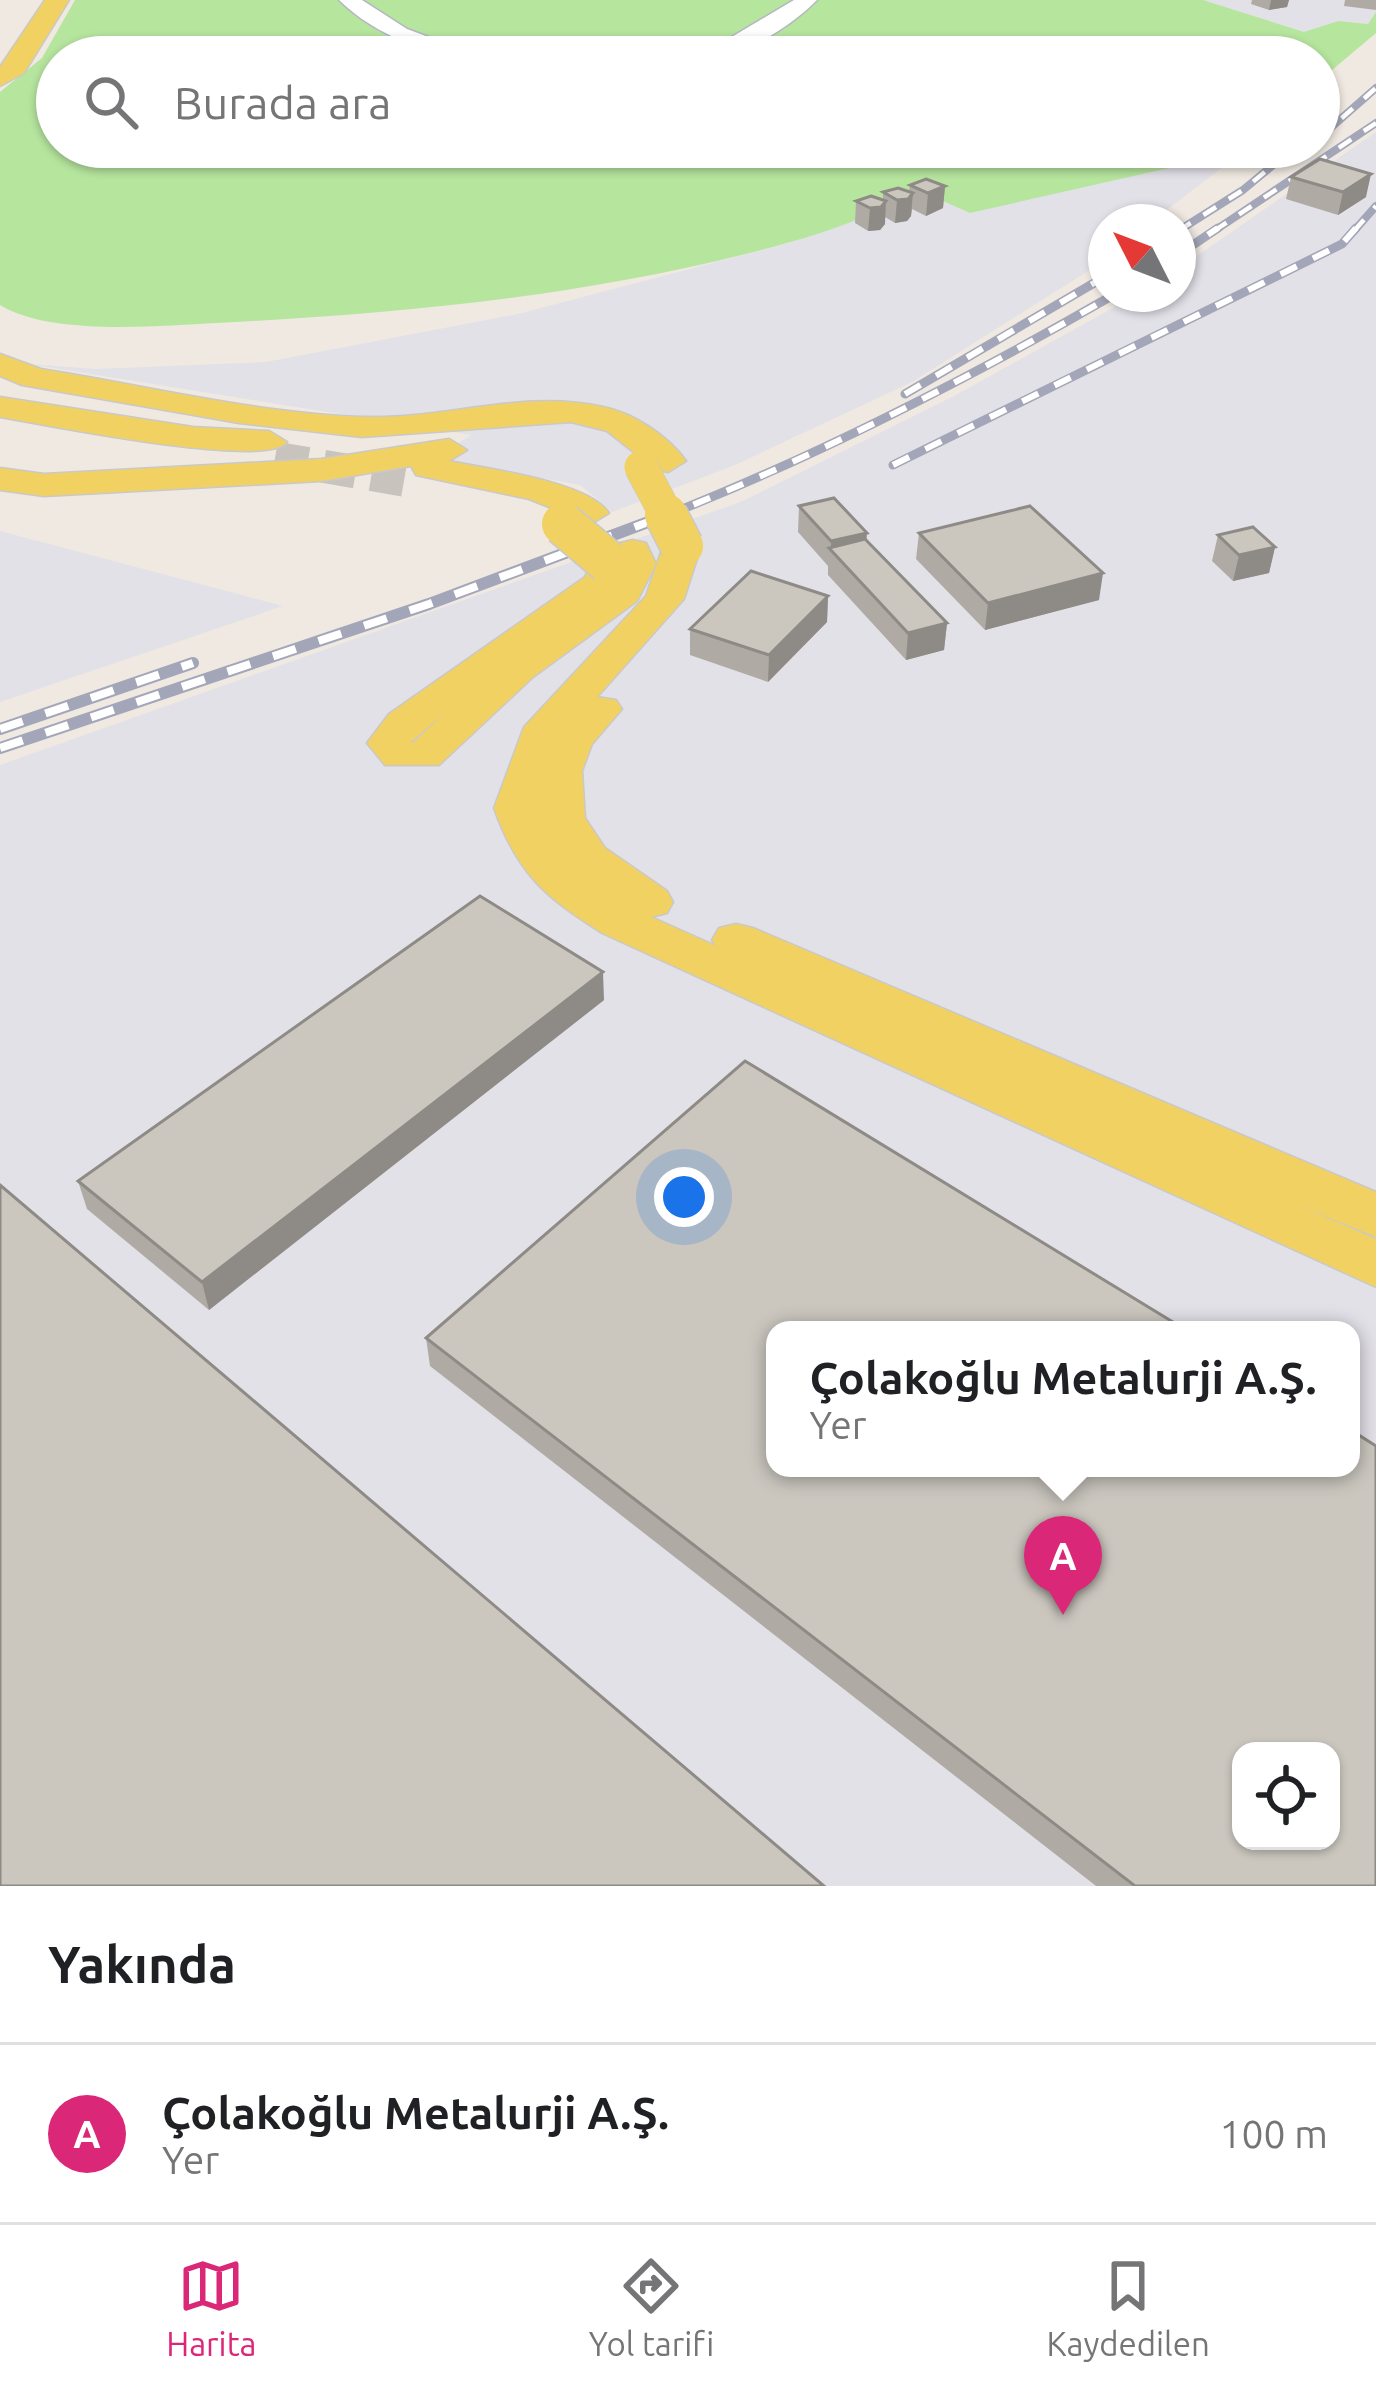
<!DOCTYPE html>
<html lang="tr">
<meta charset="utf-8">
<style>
:root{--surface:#fff;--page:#f6f6f6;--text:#202124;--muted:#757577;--line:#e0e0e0;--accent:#db2777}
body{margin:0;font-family:Ubuntu,sans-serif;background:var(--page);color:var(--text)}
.controls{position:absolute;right:36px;bottom:36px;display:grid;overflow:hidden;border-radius:24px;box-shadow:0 3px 9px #0004}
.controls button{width:108px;height:108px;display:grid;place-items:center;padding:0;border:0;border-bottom:3px solid var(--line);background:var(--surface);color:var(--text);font:60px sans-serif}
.compass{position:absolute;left:1088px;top:204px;width:108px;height:108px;border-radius:50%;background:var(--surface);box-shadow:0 3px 9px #0004;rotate:312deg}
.you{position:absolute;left:684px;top:1197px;width:42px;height:42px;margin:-30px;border:9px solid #fff;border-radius:50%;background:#1a73e8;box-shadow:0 0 0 18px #1a73e833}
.badge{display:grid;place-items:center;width:78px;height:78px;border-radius:50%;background:var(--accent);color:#fff;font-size:39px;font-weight:700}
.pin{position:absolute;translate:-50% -99px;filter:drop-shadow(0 3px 6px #0008)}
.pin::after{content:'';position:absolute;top:63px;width:42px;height:36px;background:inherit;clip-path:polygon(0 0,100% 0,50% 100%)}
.popup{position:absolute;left:766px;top:1321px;width:594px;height:156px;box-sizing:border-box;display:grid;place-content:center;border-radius:24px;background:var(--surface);filter:drop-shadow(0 3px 9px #0005);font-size:39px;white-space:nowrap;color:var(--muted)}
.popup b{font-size:45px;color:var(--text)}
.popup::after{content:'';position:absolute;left:50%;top:100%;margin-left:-24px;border:24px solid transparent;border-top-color:var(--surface)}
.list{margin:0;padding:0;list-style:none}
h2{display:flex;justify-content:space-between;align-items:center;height:156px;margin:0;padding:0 48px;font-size:51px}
h2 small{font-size:39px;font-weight:400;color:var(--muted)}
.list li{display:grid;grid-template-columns:78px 1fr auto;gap:36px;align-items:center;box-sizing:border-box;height:180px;padding:0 48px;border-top:3px solid var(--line)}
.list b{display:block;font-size:45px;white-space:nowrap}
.list p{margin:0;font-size:39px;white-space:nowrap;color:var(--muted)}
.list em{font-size:39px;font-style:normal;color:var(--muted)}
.icon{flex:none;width:66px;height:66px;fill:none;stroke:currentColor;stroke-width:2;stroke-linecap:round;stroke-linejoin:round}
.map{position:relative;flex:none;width:1376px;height:1886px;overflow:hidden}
.search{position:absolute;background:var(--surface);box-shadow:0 3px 9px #0004;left:36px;right:36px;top:36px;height:132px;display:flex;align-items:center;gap:30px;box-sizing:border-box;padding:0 42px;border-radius:66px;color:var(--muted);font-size:45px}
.sheet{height:336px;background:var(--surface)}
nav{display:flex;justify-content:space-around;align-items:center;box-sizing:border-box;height:168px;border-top:3px solid var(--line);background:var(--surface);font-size:33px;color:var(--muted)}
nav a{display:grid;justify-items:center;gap:6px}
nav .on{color:var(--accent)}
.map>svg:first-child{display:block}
.industrial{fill:#e3e1e8;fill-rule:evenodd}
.green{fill:#b6e59e}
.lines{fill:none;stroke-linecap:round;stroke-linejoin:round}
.major-tunnel{stroke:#c8c4bd;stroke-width:33;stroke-dasharray:33 16;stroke-linecap:butt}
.minor-casing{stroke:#b4b7c1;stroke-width:3}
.major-casing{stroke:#c9c9c9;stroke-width:3}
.minor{fill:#fff;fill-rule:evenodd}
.major{fill:#f2d163;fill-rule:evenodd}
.rail-far2-casing{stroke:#a3a6b8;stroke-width:8}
.rail-far1-casing{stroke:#a3a6b8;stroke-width:9}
.rail-casing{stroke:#a3a6b8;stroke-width:12}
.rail-far2{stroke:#fff;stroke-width:4.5;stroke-dasharray:15;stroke-linecap:butt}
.rail-far1{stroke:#fff;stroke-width:6;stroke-dasharray:18;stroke-linecap:butt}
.rail{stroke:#fff;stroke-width:8;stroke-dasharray:24;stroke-linecap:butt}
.major-bridge-far1-casing{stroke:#c9c9c9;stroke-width:34;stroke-linecap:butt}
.major-bridge-casing{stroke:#c9c9c9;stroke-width:45;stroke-linecap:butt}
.major-bridge-far1{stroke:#f2d163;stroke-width:33}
.major-bridge{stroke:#f2d163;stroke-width:42}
.wall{fill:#afaba4}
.shaded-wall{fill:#8e8b86}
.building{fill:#cbc7bf;stroke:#8e8b86;stroke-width:3;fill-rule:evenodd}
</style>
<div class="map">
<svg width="1376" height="1886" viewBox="0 0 1376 1886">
<rect width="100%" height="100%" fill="#efe9e1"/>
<g class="industrial">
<polygon points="1203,0 1376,0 1376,12 1368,24 1338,21 1304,32"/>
<path d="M1376,132V1886H0V765L743,501L954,396L1138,294H1178V269ZM775,1330H1351V1468H775ZM1241,1751H1331V1841H1241Z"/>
<polygon points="1218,157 1232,160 1151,222 1106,222 1106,257 1085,273 912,382 735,465 612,512 580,485 433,459 471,435 28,364 95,369 266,362 518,314 789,243 925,193"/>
<polygon points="0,531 283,606 0,702"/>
</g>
<path class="green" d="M75,0H1203L1304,32L1338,21L1368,24L1376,12V33L1319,81V57H57V147H1246L1232,160L1218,157L970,213L925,193C879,210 834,231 787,243C600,295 409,313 216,323C157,326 50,336 0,305V92L42,58Z"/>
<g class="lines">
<polyline class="major-tunnel" points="275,458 409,481"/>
<defs>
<g id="minor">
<path d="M339,0H362L407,29L482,57C431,57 376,36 339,0Z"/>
<path d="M794,0H817C786,31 742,57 698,57Z"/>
</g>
<g id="major">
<polygon points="45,0 69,0 24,73 0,86 0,67"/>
<path d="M0,354L41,369C149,386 258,414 367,417C446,419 525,389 603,407C634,413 668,436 686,461L668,472L655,469L607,431L571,422L362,437L239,423L22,385L0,376Z"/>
<path d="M0,397L193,427L269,431L287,442C266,470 43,424 0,417Z"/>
<path d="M449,439L467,450L449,461C487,469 587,481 609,513L591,524L529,499L416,475L411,466L321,481L44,496L0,490V468L44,474L321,459Z"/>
<path d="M682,535L701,546L684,599L597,697L616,700L622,709L592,744L582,771L585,818L605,848L667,891L673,902L667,913L651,917L716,946L712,940L719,928L736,924L753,928L1376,1192V1237L1296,1204L1376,1239V1287L602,933C545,897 517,873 494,808L524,727L646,596L663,546Z"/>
<path d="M633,540L646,543L656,564L637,601L533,677L439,765H385L367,743L389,714L585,577L595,554L614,552L620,543ZM446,712L413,743L411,742Z"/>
</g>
</defs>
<use href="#minor" class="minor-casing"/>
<use href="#major" class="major-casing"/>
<use href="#minor" class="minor"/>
<use href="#major" class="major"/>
<defs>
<g id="rail-far2">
<polyline points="1319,138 1376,88"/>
<polyline points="1178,231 1243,190 1295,147"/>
<polyline points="1214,231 1376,123"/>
<polyline points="1354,231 1376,206"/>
</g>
<g id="rail-far1">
<polyline points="1178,231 1183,228"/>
<polyline points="1178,255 1218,228"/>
<polyline points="905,394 1106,276"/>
<polyline points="893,465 1342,244 1356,228"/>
<path d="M660,518C818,456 968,379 1115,294"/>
</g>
<g id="rail">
<polyline points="0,729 193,663"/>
<polyline points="0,748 429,604 667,515"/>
</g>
</defs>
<use href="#rail-far2" class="rail-far2-casing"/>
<use href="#rail-far1" class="rail-far1-casing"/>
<use href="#rail" class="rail-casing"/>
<use href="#rail-far2" class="rail-far2"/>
<use href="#rail-far1" class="rail-far1"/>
<use href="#rail" class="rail"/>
<defs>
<polyline id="major-bridge-far1" points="641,467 668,518"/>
<g id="major-bridge">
<polyline points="666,515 682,546"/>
<polyline points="563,524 608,562"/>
</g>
</defs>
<use href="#major-bridge-far1" class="major-bridge-far1-casing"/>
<use href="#major-bridge" class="major-bridge-casing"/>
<use href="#major-bridge-far1" class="major-bridge-far1"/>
<use href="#major-bridge" class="major-bridge"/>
</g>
<g class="wall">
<polygon points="1252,0 1289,0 1287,7 1269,10 1251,4"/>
<polygon points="1345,0 1376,0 1376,10 1344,6"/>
<polygon points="1291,177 1366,197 1338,215 1286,199"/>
<polygon points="910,185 945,186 943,208 926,216 912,209 911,216 907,221 895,223 885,217 885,224 880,230 868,231 855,223 856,201 883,200 883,192 909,192"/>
<polygon points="799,506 866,540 947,623 944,650 906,660 828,575 828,566 798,532"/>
<polygon points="919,533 1099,600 985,630 916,559"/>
<polygon points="1218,535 1275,547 1269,573 1233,581 1212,561"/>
<polygon points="828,596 827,622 768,682 690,655 690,629"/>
<polygon points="604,1000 209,1310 87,1209 78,1181"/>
<polygon points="426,1338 1376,1886 1096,1886 430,1366"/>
</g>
<g class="shaded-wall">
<polygon points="1271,0 1289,0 1287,7 1269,10"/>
<polygon points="1371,174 1366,197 1338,215 1343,192"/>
<polygon points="945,186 943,208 926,216 928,193"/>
<polygon points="913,193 911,216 907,221 895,223 897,200"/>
<polygon points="886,201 885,224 880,230 868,231 870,208"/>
<polygon points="867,533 865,559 831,550 831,541"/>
<polygon points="1275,547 1269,573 1233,581 1239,555"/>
<polygon points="1103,573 1099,600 985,630 988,603"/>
<polygon points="828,596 827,622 768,682 769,655"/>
<polygon points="947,623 944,650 906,660 908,633"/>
<polygon points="603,972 604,1000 209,1310 202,1282"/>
</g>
<g class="building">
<polygon points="1320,159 1371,174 1343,192 1291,177"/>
<polygon points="926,179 945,186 928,193 910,185"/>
<polygon points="898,188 913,193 908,199 897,200 883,192"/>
<polygon points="871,196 886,201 881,207 870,208 856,201"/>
<polygon points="834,498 867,533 831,541 799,506"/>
<polygon points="1030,506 1103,573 988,603 919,533"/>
<polygon points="1253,527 1275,547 1239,555 1218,535"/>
<polygon points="865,539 947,623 908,633 829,548"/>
<polygon points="751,571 828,596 769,655 690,629"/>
<polygon points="480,896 603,972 202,1282 78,1181"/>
<path d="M745,1061L1186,1330H775V1468H1351V1430L1376,1446V1886H1135L426,1338ZM1241,1751H1331V1841H1241Z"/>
<polygon points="0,1185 824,1886 0,1886"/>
</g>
</svg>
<div class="controls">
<button><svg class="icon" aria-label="locate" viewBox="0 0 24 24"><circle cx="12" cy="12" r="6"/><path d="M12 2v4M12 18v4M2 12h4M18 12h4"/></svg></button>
</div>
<svg class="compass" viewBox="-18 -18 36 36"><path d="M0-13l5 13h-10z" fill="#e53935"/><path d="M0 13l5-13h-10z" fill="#757577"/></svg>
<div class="you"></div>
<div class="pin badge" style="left:1063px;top:1615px">A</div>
<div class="popup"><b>Çolakoğlu Metalurji A.Ş.</b>Yer</div>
<div class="search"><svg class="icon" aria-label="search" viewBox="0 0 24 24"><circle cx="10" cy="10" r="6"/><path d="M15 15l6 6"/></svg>Burada ara</div>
</div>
<section class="sheet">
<h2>Yakında<small></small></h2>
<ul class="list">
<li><span class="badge">A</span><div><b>Çolakoğlu Metalurji A.Ş.</b><p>Yer</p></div><em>100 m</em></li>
</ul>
</section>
<nav>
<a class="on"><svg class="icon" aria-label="map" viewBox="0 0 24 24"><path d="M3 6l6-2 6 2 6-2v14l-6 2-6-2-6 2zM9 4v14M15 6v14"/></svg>Harita</a>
<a><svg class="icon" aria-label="directions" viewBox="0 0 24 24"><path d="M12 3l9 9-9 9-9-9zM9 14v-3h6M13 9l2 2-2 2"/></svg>Yol tarifi</a>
<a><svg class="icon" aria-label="saved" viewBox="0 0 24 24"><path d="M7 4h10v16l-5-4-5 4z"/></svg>Kaydedilen</a>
</nav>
